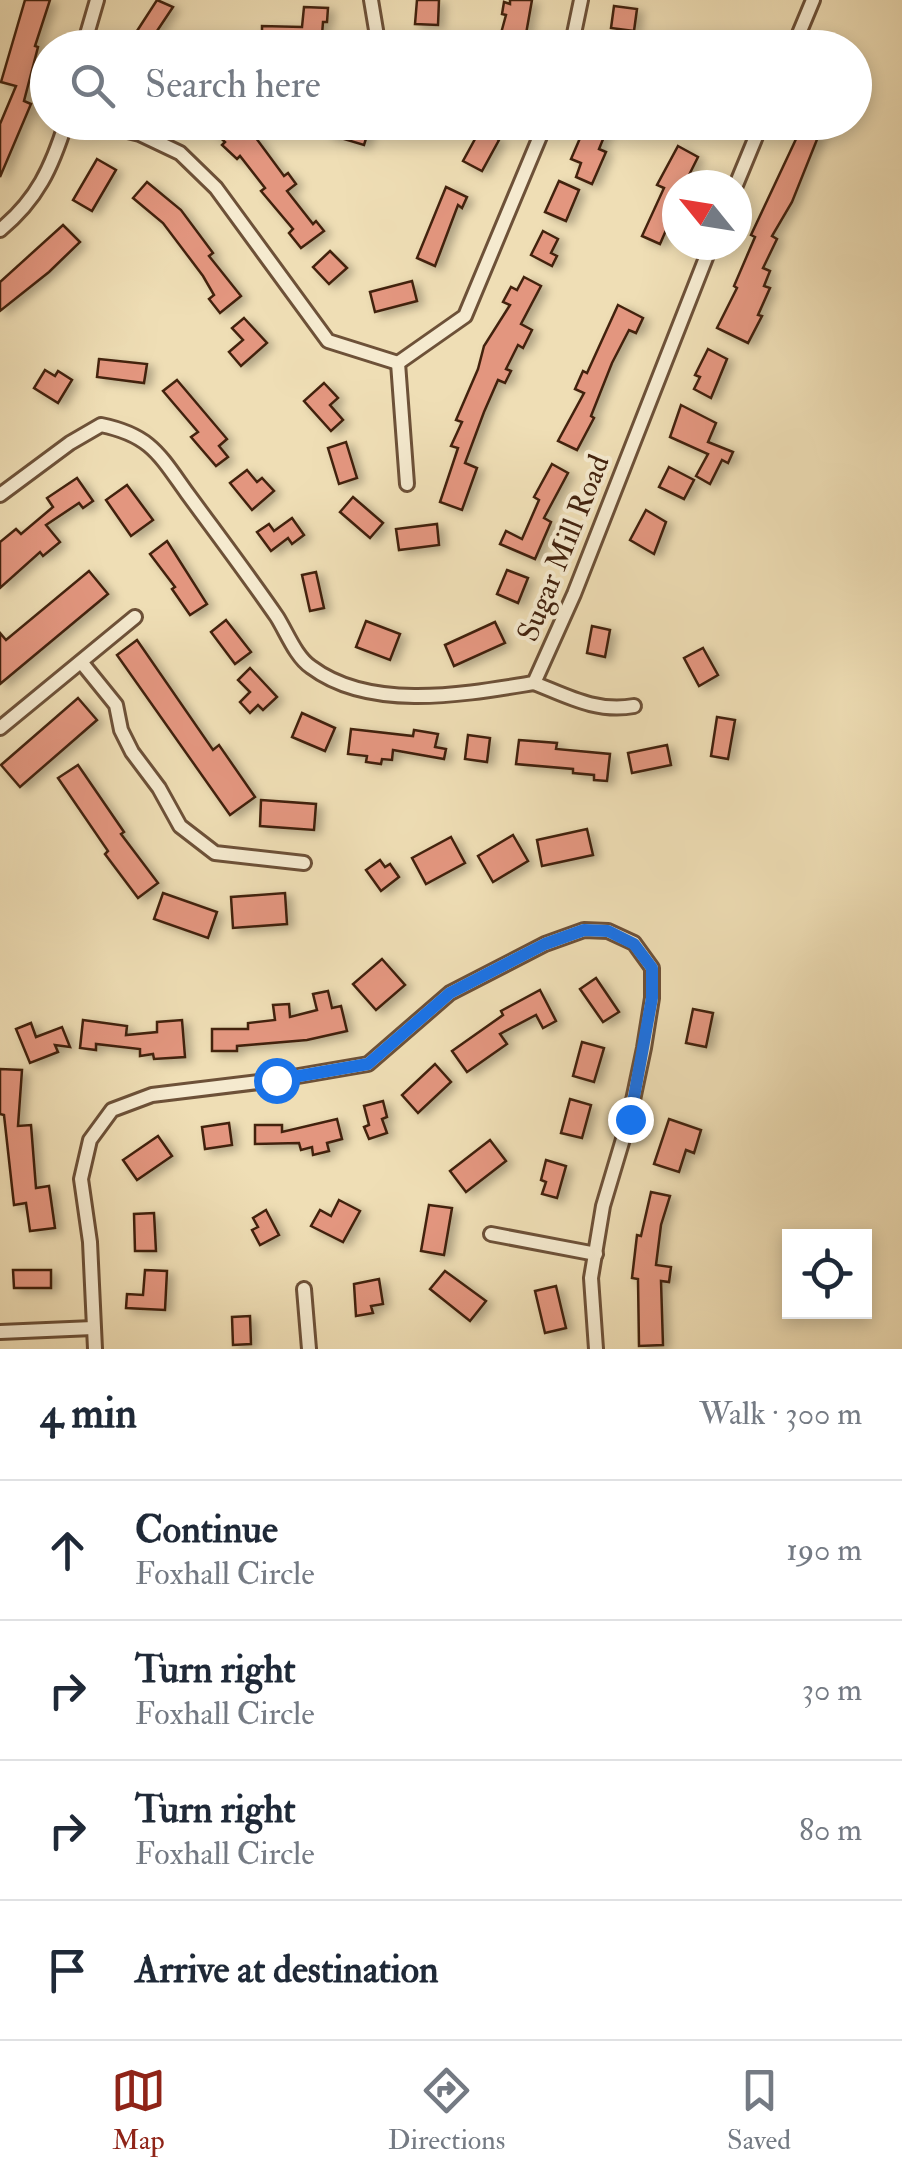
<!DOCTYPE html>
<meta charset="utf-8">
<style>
:root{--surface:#fff;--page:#f6f6f7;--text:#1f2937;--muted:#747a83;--line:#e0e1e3;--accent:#8f2418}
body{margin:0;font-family:"IM FELL Double Pica",serif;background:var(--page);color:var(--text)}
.controls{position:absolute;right:30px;bottom:30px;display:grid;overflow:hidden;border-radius:0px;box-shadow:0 5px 15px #0003}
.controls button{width:90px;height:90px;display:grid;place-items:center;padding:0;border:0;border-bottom:2px solid var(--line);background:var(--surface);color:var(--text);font:50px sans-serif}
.compass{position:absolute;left:662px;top:170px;width:90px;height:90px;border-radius:50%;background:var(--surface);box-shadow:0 5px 15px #0003;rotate:300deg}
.stop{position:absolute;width:30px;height:30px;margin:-22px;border:8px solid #1a73e8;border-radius:50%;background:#fff}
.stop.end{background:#1a73e8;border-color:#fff;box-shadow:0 2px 10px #0008}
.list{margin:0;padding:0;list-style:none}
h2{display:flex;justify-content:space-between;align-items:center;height:130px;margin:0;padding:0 40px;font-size:42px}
h2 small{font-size:32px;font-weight:400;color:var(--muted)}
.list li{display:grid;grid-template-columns:65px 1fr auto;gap:30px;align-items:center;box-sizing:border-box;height:140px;padding:0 40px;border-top:2px solid var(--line)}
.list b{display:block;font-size:38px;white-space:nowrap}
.list p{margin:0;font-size:32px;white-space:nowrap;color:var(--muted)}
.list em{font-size:32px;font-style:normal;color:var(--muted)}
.icon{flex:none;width:55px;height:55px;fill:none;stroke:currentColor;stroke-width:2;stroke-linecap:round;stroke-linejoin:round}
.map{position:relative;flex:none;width:902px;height:1349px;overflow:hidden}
.search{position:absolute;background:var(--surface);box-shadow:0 5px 15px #0003;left:30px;right:30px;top:30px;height:110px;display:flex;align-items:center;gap:25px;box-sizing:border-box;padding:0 35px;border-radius:55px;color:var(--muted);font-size:38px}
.sheet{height:690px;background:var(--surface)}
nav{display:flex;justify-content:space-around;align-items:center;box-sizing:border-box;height:140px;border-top:2px solid var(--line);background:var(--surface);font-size:28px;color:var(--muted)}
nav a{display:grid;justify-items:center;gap:5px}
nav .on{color:var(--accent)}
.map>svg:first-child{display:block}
.building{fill:#e3967f;stroke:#42220e;stroke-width:2.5;filter:url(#shadow)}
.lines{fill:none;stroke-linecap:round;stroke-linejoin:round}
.street-casing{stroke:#6d5138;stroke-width:18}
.street{stroke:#f5eacf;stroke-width:12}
.route{stroke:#1a73e8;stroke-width:12}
.labels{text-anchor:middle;stroke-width:8;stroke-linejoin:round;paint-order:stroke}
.street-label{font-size:30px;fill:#42220e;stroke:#f5eacf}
</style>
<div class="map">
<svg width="902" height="1349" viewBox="0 0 902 1349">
<defs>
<filter id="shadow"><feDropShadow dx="6" dy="3.5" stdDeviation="5" flood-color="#0004"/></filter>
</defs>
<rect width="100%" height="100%" fill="#efdeb5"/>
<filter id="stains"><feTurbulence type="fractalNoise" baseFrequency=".002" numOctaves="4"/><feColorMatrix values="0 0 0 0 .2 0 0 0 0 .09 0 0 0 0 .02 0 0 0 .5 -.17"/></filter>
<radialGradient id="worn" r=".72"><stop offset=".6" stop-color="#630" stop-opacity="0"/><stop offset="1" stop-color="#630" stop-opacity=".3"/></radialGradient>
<g class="building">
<polygon points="25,0 50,0 35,46 38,47 24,101 31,104 0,177 0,124 16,86 1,82"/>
<polygon points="157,0 173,7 151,40 137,31"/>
<polygon points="417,0 439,0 438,25 415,24"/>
<polygon points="510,0 532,0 526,34 522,48 497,48 506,15 502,14 504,2 510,4"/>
<polygon points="614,6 637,9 634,31 611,28"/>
<polygon points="304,7 328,8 327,22 323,22 321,48 301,48 301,43 262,41 262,26 302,27"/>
<polygon points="204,122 232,122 243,133 247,130 256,138 284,176 288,173 296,184 287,191 313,224 316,221 324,231 301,248 289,233 293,229 261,191 265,188 240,156 237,159 222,145 225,142"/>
<polygon points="331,122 370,126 364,145 327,134"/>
<polygon points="587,122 610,122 599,149 606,152 592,184 576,177 581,163 571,159"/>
<polygon points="804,122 824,122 792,202 772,236 777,239 763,268 770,271 764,286 770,288 758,315 762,316 748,343 717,328 737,288 734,286 755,237 751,235"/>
<polygon points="480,130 499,140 482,171 463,161"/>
<polygon points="678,146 698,157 684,185 677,185 677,205 660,244 642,236 664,188 657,185"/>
<polygon points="97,159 116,170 92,211 73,200"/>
<polygon points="559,181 579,190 566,221 545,212"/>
<polygon points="147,182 181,210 213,253 209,256 241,296 220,313 209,299 214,295 203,276 163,223 133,198"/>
<polygon points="446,187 467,197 462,208 458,205 435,266 417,258"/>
<polygon points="63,225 80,242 49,272 0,311 0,282"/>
<polygon points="543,231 558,239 551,253 557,256 552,266 531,255"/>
<polygon points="330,251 347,268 329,284 313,267"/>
<polygon points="524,277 541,286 521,324 532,330 523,348 518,345 506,369 511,371 505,383 498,380 484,412 465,463 477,468 462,510 440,502 458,448 451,446 462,422 456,420 478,369 484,346 510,305 503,302 511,287 517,290"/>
<polygon points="412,281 417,301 375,312 370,292"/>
<polygon points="618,305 643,318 636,333 629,330 612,363 591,416 594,418 577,450 558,441 584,393 575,389 583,371 587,373"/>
<polygon points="244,318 267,343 241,366 229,352 243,340 232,328"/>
<polygon points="708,349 727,359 711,398 694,389 700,377 695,375"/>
<polygon points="99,359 147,364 144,383 97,377"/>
<polygon points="45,370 55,376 58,371 72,380 58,403 34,388"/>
<polygon points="177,380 227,439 219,446 228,457 216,466 191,437 198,432 163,391"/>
<polygon points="324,383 338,398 330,405 343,420 331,431 304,401"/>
<polygon points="681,405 716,423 708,442 733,452 728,463 722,460 710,484 696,476 708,454 670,437"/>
<polygon points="346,442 357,478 339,484 328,448"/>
<polygon points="552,464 568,473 544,518 551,522 535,559 500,544 506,531 522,539 539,500 534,497"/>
<polygon points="669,467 694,480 684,499 659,487"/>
<polygon points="247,470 257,482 262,478 274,491 252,510 230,483"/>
<polygon points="77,478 93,501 83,508 79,503 46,525 60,542 43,556 40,552 0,588 0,542 16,529 21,534 53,507 47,498"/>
<polygon points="127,485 153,520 131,536 106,500"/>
<polygon points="353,497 383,523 370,538 340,512"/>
<polygon points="646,510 666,522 654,554 630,540"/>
<polygon points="292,518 304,535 292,544 288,538 271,551 257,532 269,524 274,531"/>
<polygon points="437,524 439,545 399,550 396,529"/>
<polygon points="167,541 207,604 190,615 172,589 175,587 150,554"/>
<polygon points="507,570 528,578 518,603 497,594"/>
<polygon points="89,571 108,594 0,684 0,633 6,640"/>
<polygon points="316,572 324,608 310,611 302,575"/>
<polygon points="226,620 251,652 235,664 211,632"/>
<polygon points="366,621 400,634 390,660 356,647"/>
<polygon points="495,622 505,643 454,666 445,645"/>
<polygon points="592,626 610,630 605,657 587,653"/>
<polygon points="137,640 213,750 219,745 255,797 230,815 117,655"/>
<polygon points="703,648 718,675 699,686 684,658"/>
<polygon points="250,668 277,697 263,710 258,705 250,713 240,702 250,692 238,680"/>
<polygon points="78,698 97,720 20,787 1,765"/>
<polygon points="302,713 335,728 325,751 292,737"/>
<polygon points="717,717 735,720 728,759 711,756"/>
<polygon points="351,729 413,736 414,730 438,734 435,747 446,749 444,759 393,750 392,760 382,759 381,764 366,762 367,756 348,754"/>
<polygon points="468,735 490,738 487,762 465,759"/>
<polygon points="519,740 557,743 556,749 610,754 607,781 594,780 594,775 573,773 573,769 516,764"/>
<polygon points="667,745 671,765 632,773 628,753"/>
<polygon points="78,765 124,832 121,834 158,883 138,898 105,854 108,851 58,778"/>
<polygon points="261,800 316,804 314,830 260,826"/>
<polygon points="587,829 593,855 542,866 537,840"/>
<polygon points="513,835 528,861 493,882 478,856"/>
<polygon points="451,837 465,863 426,884 412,858"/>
<polygon points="380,860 385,867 390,864 399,877 381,891 366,870"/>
<polygon points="163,893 217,912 208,938 154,919"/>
<polygon points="285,893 287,924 233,928 231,897"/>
<polygon points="382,959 405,985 376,1010 353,984"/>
<polygon points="596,978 619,1012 603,1022 580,989"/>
<polygon points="540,990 556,1021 543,1028 536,1015 500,1034 507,1044 467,1072 452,1051 503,1015 501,1011"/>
<polygon points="328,991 332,1008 341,1006 347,1031 307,1040 237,1046 237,1051 212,1051 212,1029 248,1029 248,1023 275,1020 273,1005 289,1004 290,1017 317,1010 313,994"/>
<polygon points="693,1009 713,1013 706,1047 686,1043"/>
<polygon points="83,1020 127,1026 126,1035 157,1032 157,1022 182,1020 185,1057 154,1059 153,1054 140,1056 140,1049 96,1044 96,1050 80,1048"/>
<polygon points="31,1023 36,1037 62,1027 70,1047 55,1045 58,1052 30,1063 16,1029"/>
<polygon points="582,1042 604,1048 594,1082 573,1076"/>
<polygon points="435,1064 451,1082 418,1113 402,1095"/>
<polygon points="0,1069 22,1070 18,1126 31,1125 36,1188 49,1186 55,1228 30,1231 26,1203 14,1205 4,1115 0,1114"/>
<polygon points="570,1099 591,1105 582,1138 561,1133"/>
<polygon points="383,1101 387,1117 382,1119 387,1133 369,1139 364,1127 369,1125 364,1106"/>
<polygon points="337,1119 342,1139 327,1143 329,1151 313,1155 312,1147 301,1150 299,1143 255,1144 255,1125 282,1125 282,1132"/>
<polygon points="669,1119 701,1130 694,1153 686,1150 679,1172 654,1164"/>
<polygon points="229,1123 232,1145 205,1149 202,1127"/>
<polygon points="158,1136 172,1156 137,1180 123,1160"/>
<polygon points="490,1140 506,1161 466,1192 450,1171"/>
<polygon points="546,1160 566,1166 557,1198 542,1194 546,1182 541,1180"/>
<polygon points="651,1192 670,1196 661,1225 656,1265 671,1267 669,1282 661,1281 663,1345 639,1346 638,1279 632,1278 637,1235 641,1236"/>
<polygon points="339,1200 360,1211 343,1242 311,1226 320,1210 331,1216"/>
<polygon points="429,1205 452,1208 444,1255 421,1251"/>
<polygon points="266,1210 279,1235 260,1245 252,1230 258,1227 253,1218"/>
<polygon points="154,1213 156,1251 135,1251 134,1214"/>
<polygon points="13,1270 51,1270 51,1288 14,1288"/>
<polygon points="145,1270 167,1271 165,1310 126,1308 127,1294 143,1295"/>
<polygon points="445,1271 486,1301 470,1321 430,1289"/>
<polygon points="379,1279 383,1304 371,1306 373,1313 356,1316 354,1284"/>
<polygon points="556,1286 566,1328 545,1333 535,1291"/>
<polygon points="250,1316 251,1344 233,1345 232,1317"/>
</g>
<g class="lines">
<defs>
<g id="street">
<polyline points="371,0 379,48"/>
<polyline points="83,48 97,0"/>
<polyline points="571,48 581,0"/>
<polyline points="793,48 813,0"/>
<polyline points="90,122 140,134 180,153 216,188 328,341 398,363"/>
<polyline points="736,185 762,122"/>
<path d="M0,230C37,200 52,167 66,122"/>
<polyline points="398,363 465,316 546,122"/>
<polyline points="398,363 407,484"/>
<path d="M0,495L70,443L101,425C150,435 159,454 187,493C217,534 248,575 277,617C287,633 296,657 311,667C371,712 466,694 534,683L574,594L711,245"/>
<polyline points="82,663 116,705 121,730 132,752 159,788 180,826 215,853 304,863"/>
<path d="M534,683C567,696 597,713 634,706"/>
<polyline points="0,728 135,617"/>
<polyline points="491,1234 596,1254"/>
<polyline points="304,1289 309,1349"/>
<polyline points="0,1332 93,1328"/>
<polyline points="95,1349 90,1242 81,1179 90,1140 112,1110 152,1095 275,1080 368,1064 450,993 545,944 584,930 608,931 634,943 652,968 652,998 644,1048 629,1119 603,1206 591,1278 596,1349"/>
</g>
</defs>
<use href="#street" class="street-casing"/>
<use href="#street" class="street"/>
</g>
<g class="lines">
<polyline class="route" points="276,1080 368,1064 450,993 545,944 584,930 608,931 634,944 652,968 652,998 630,1119"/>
</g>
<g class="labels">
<g class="street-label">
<text transform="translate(563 548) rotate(-68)" y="10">Sugar Mill Road</text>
</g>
</g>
<rect width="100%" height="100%" filter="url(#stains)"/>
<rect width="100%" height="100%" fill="url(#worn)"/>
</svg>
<div class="controls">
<button><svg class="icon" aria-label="locate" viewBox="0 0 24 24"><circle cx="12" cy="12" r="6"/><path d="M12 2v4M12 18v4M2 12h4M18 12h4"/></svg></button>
</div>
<svg class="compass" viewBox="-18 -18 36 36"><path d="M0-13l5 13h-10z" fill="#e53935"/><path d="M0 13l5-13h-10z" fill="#747a83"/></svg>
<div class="stop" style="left:276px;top:1080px"></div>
<div class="stop end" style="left:630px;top:1119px"></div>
<div class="search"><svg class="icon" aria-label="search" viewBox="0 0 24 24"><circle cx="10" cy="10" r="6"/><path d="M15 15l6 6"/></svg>Search here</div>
</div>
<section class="sheet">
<h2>4 min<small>Walk · 300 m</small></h2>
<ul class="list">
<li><svg class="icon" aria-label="ahead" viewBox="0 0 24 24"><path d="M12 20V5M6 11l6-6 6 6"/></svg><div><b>Continue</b><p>Foxhall Circle</p></div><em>190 m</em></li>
<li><svg class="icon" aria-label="right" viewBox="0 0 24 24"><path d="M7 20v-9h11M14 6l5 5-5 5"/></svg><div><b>Turn right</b><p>Foxhall Circle</p></div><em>30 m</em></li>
<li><svg class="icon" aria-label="right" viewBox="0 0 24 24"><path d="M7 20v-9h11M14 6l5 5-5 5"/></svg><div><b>Turn right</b><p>Foxhall Circle</p></div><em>80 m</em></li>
<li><svg class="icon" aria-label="arrive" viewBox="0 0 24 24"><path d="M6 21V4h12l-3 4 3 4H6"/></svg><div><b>Arrive at destination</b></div></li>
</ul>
</section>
<nav>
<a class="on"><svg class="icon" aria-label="map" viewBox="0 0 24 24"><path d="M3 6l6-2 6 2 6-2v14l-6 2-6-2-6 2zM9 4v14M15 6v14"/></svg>Map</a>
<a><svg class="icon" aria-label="directions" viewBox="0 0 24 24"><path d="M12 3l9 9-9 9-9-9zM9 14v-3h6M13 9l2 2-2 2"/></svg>Directions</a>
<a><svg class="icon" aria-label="saved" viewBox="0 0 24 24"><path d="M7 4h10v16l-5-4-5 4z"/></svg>Saved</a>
</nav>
